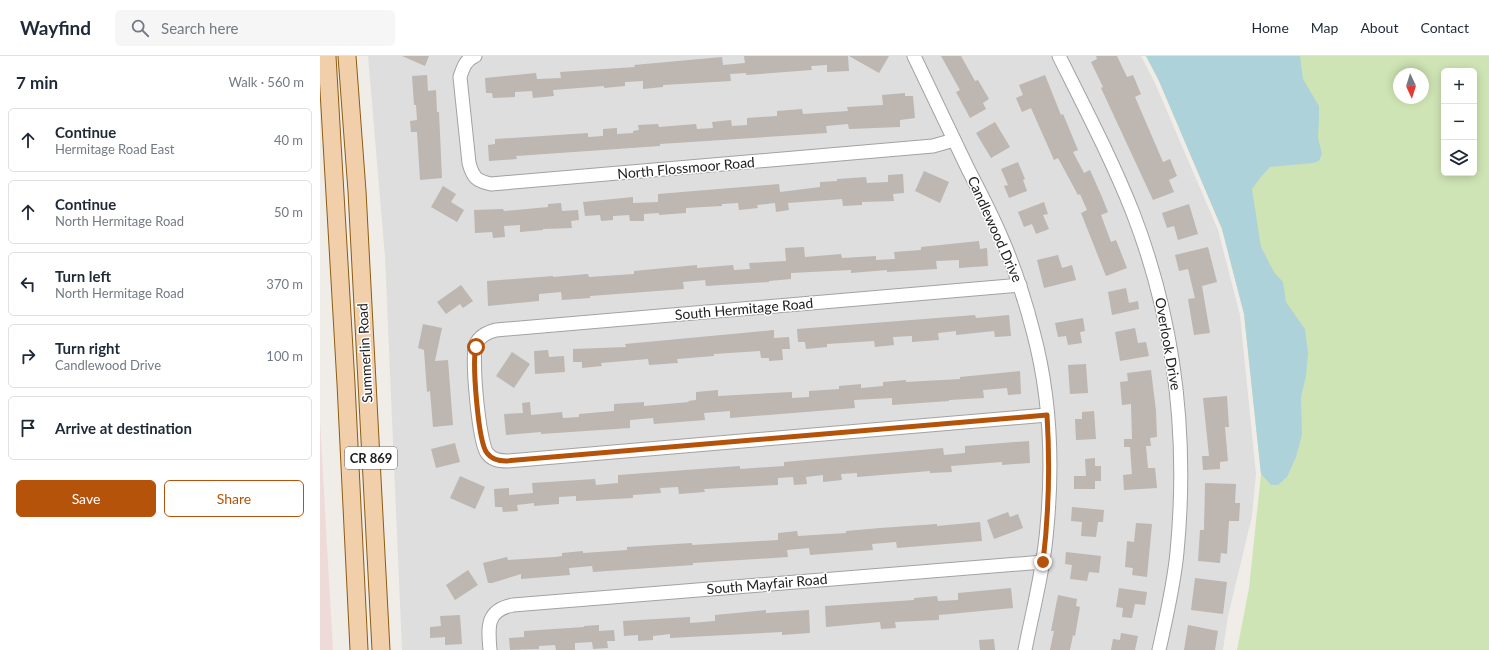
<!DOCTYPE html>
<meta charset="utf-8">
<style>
:root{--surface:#fff;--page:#f6f6f7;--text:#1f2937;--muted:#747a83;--line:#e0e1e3;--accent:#b45309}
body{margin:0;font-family:Lato,sans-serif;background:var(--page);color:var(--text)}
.controls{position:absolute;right:12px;top:12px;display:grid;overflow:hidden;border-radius:6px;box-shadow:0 2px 10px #0003}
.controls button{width:36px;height:36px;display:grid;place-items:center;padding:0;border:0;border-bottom:1px solid var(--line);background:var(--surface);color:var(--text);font:20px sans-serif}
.compass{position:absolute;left:1073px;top:12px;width:36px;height:36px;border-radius:50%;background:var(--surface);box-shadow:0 2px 10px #0003;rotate:176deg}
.stop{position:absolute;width:12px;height:12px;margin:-9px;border:3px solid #b45309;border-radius:50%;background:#fff}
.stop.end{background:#b45309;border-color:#fff;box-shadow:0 1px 4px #0008}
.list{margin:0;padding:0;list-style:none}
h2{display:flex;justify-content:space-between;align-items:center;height:52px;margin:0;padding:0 16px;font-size:17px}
h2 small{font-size:13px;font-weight:400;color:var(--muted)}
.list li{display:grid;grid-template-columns:26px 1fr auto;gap:12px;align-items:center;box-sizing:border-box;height:64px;margin:0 8px 8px;padding:0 8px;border:1px solid var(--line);border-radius:6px}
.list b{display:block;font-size:15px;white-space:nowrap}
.list p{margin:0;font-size:13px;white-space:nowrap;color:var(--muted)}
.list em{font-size:13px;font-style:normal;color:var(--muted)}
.actions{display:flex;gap:8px;padding:12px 16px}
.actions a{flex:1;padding:9px 0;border:1px solid var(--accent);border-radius:6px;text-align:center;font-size:14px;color:var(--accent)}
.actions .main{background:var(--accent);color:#fff}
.icon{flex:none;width:22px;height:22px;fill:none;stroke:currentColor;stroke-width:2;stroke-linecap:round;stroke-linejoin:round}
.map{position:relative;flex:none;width:1169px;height:594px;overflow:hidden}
header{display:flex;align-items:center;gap:24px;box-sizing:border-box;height:56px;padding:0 20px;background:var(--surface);border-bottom:1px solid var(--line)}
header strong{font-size:19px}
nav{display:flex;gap:22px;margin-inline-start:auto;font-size:14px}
.search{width:280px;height:36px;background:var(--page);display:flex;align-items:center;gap:10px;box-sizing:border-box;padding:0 14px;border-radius:6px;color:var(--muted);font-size:15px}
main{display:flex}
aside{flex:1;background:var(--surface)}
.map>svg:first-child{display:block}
.residential{fill:#dedede}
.commercial{fill:#efdada}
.grass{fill:#cfe4b4;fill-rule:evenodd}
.water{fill:#aed2d9}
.building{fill:#bdb6b1}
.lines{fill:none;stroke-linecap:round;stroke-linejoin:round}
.minor-casing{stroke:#a2a2a2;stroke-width:15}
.major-casing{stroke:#8d5c10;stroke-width:19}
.minor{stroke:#fff;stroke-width:13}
.major{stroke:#f2cfab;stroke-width:17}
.route{stroke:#b45309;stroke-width:5}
.labels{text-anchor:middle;stroke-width:3;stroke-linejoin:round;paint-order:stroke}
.shield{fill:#fff;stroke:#646464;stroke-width:1}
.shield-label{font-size:13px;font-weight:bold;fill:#212121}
.street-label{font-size:14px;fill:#212121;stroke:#fff}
</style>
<header>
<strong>Wayfind</strong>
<div class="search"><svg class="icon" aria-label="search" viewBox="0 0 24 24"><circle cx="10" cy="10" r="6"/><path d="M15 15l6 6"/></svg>Search here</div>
<nav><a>Home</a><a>Map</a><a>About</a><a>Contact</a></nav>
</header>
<main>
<aside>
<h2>7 min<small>Walk · 560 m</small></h2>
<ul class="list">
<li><svg class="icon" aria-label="ahead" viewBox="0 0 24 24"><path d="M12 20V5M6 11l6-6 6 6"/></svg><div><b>Continue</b><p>Hermitage Road East</p></div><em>40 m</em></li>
<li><svg class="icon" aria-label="ahead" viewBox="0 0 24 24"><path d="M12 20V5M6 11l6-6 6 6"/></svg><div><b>Continue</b><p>North Hermitage Road</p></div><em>50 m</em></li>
<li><svg class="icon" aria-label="left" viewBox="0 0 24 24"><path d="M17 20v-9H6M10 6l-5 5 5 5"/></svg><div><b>Turn left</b><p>North Hermitage Road</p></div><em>370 m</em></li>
<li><svg class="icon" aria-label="right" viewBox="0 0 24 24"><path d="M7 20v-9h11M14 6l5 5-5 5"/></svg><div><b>Turn right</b><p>Candlewood Drive</p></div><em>100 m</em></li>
<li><svg class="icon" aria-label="arrive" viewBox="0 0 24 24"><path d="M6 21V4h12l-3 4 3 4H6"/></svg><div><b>Arrive at destination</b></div></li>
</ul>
<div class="actions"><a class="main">Save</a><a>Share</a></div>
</aside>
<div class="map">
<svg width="1169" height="594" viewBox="0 0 1169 594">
<rect width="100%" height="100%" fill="#f0ede8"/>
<polygon class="residential" points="48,0 821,0 835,27 898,174 920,259 936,418 932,460 908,560 903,594 82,594 65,201"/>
<polygon class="commercial" points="0,365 13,594 0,594"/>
<path class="grass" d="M826,0H1169V594H917L929,532L941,418L924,258L902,173L839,25ZM1124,15H1154V117H1124ZM1079,18H1103V42H1079Z"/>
<polygon class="water" points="826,0 980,0 983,23 999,50 999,63 998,82 1002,98 999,105 993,107 950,111 941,121 932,133 941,191 954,216 963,226 966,246 985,273 988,297 986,320 981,341 982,379 976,401 967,421 958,429 951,429 941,418 924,258 902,173 839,25"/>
<g class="building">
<polygon points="82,0 109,0 105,10"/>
<polygon points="424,0 528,0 529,15 507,16 507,9 491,10 492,14 426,19 426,17 410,18 411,25 343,29 343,31 323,33 323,25 305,26 305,30 284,32 284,30 233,34 234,40 213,42 212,35 195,36 195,41 173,42 172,37 166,37 165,22 216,17 217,23 241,22 240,16 315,11 314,9 402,1 403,9 425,7"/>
<polygon points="529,0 569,0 559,17"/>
<polygon points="621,0 641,0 655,25 658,24 669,43 663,47 666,53 650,62 636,36 640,34"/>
<polygon points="776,0 797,0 807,21 813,19 821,38 815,41 843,106 850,103 857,120 849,124 854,136 833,144 781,32 783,31 771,6 777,3"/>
<polygon points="107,19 108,35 116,34 117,56 119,56 122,122 100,124 97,76 91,76 90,65 97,64 96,49 94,49 92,20"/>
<polygon points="725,19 741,59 743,58 758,94 753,96 764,117 770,114 782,141 788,156 781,159 791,186 796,184 807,212 786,220 761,157 767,154 760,138 758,139 738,102 734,104 711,52 702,56 696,42 703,39 699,29"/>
<polygon points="585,37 585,40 593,40 595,62 580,64 580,71 529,73 528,68 506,70 507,77 340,88 340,90 196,100 197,103 169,105 168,89 175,88 175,83 268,77 268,81 283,80 283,73 297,72 297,78 313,77 313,75 319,74 318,69 338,68 339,71 376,68 377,73 393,72 392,66 411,64 412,70 427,69 427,62 457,60 457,55 482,53 483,58 528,55 527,51 563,49 562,39"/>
<polygon points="675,66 690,91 671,102 656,77"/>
<polygon points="698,106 705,123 703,124 707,135 689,142 684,130 688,129 681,113"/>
<polygon points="604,115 629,126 620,147 595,135"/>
<polygon points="583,118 584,137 573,138 574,145 542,146 542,149 523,150 522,143 468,147 469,154 456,156 455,147 437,149 438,152 419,154 418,147 402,148 402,150 366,152 366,157 339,159 339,157 324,158 324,165 310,165 309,159 293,160 293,164 281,165 280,159 265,160 263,146 313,141 313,147 338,146 338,138 459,128 460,136 500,131 500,126 517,125 517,123 546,121 547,127 568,126 568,119"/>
<polygon points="123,130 136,138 131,146 144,154 137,166 111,151"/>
<polygon points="724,146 728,158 723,159 729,173 716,178 712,168 704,171 698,156"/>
<polygon points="241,147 242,155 258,154 259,164 251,165 252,172 223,173 223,174 200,176 200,169 184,170 185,181 173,182 172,176 155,177 154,154 183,153 184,155 228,151 228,148"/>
<polygon points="869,148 878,178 858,184 854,170 847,172 842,157"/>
<polygon points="659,185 660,193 667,192 668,210 639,212 639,204 616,205 617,213 567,216 567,214 531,217 531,214 471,217 471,223 449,225 449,226 386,230 385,224 363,226 364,233 270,240 270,242 242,244 241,236 219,238 219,245 168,250 167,225 233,220 233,221 268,218 269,221 314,218 314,215 377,209 377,212 413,209 414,214 430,213 429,207 466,205 465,192 484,191 485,201 521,198 522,202 556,200 556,204 575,203 574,196 601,194 601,191"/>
<polygon points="888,191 897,226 882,230 890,277 874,279 868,243 875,242 868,213 859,215 855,199"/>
<polygon points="738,199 742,212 752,209 756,224 724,232 717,204"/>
<polygon points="141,229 153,245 143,252 140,248 126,258 117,246"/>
<polygon points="806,232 809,247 818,245 819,253 792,259 788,236"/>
<polygon points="655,259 656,262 689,259 691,280 675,281 674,275 636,279 636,275 618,277 619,284 592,286 592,280 573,281 574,289 555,291 554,285 507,288 507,291 486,293 485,286 478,286 477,273"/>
<polygon points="763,262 765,275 760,276 762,287 748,289 746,280 738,281 735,267"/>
<polygon points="103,268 122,272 115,305 128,304 133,369 113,371 110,335 107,336 104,294 98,292"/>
<polygon points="815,272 818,287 826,286 829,300 800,305 795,276"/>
<polygon points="454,274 454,282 469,281 470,293 462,293 463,304 449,305 449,302 441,302 440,295 394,298 394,300 357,303 358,307 329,309 328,303 281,307 282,310 262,312 262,306 253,306 253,293 306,291 305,288"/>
<polygon points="228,294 229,301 244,300 245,316 215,318 214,295"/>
<polygon points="192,296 210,308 194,332 176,320"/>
<polygon points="766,308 768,337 750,338 748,309"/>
<polygon points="831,314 836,355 837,381 830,382 831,390 826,390 828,412 835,412 837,432 804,434 803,419 812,418 810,391 804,391 804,383 812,383 811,348 802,349 800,326 808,325 807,317"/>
<polygon points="700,315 701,338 688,339 687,332 663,334 664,342 629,344 629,345 572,349 572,342 534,344 535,352 410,362 410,355 384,357 385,364 334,368 333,362 310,364 310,372 221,378 221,376 186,379 184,358 203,357 202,347 210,346 211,359 242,356 243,362 259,361 259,358 294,355 294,348 324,346 324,350 369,346 368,345 376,344 376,336 398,334 398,340 472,336 472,342 489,341 489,335 519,333 519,330 541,328 541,332 563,330 563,326 586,324 586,326 640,323 640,321"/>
<polygon points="907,340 909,371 905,371 908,405 900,406 900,413 883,414 882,400 889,400 883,342"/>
<polygon points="774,355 776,383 756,384 755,363 762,363 762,356"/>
<polygon points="709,385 710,407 682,409 682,406 631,410 632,416 610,417 610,415 537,421 537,417 521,418 522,424 503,426 503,419 486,421 487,428 474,429 473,421 458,422 458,429 384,433 385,436 359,438 358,431 340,432 341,437 313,439 313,442 256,445 256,440 239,441 239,448 214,450 214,447 197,449 198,455 183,456 182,451 175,451 174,433 189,432 189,439 213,437 212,427 275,423 276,429 298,427 298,419 420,410 420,413 464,410 464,406 623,392 624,399 645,397 645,390"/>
<polygon points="135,387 140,406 116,412 111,393"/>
<polygon points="775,402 775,410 781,410 781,425 775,425 775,433 754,433 754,420 766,420 765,403"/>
<polygon points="140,420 165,431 155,453 130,442"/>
<polygon points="885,427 916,428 915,447 920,447 919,465 909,465 907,498 901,497 900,507 878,505 880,474 884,474"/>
<polygon points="752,451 784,454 783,466 778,466 776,481 761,480 762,466 751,465"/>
<polygon points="688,456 690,461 698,458 703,472 674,483 667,464"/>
<polygon points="660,466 662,485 577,492 576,486 552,488 553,494 490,499 489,492 467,494 468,501 373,507 373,509 273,516 272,510 249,512 250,519 201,523 201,518 172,527 168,527 163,507 187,501 188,504 235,501 242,500 242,497 263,495 263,497 307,494 307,491 372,487 372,489 458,484 458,477 477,475 478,480 526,477 526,475 560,472 617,468 617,470"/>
<polygon points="816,467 832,468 827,521 812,519 813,512 805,511 807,485 814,486"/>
<polygon points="746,496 781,500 779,517 769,516 767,525 750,523 752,509 745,508"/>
<polygon points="148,514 158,529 135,544 126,529"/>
<polygon points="875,522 907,526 903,558 871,554"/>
<polygon points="691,532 693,552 619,559 619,564 575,566 576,572 561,573 560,566 506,571 505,550 594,544 594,542 617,540 618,545 638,544 638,537"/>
<polygon points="799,532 827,536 825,549 815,548 812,562 802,561 803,552 796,551"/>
<polygon points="738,539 757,543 756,550 760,551 755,580 753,579 750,594 730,594 734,575 731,575"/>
<polygon points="446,554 446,557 489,554 490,577 462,579 462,576 350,582 350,578 333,580 333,584 318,585 318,579 304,580 303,565 370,561 370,567 395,565 395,559"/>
<polygon points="140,559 142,588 125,589 125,581 110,582 110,571 121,570 120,560"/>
<polygon points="279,569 279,575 294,574 295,585 287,585 288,592 273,593 272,586 255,587 255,594 236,594 235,589 219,590 219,593 190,594 189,582 204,581 204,575 264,571 264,570"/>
<polygon points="868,569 898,575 895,594 864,594"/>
<polygon points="801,577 818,580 815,594 791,594 793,583 800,584"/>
<polygon points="674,583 675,594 660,594 659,584"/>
</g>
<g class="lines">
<defs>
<g id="minor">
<path d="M155,0C145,4 143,12 140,21L149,107C153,122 157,125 171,128L613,90L634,84"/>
<path d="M594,0C612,38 630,75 648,113C660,136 672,159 682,183C695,213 705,244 713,275C730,338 733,407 727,471C724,512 713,553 705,594"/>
<path d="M739,0C765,52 792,104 813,157C855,266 868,381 857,496C854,529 846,562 839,594"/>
<path d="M700,229L176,274C168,276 160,279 156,288C151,302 159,386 167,397C172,404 179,405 187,405L727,359"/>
<path d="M170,594C168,571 166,554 193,549L723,506"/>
</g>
<g id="major">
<polyline points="7,0 26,328 39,594"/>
<polyline points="27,0 37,135 61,594"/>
</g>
</defs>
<use href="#minor" class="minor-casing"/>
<use href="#major" class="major-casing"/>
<use href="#minor" class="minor"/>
<use href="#major" class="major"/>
</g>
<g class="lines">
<path class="route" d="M156,291C152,306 158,386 167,397C172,404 179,405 186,405L727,359C730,408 729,456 723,506"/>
</g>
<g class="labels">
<rect class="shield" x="25" y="391" width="52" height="22" rx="3"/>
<g class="shield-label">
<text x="51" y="407">CR 869</text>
</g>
<g class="street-label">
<text transform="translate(366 112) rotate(-5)" y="5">North Flossmoor Road</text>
<text transform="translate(675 173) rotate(66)" y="5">Candlewood Drive</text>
<text transform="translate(424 253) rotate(-5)" y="5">South Hermitage Road</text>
<text transform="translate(848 288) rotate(80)" y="5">Overlook Drive</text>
<text transform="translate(45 297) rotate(-93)" y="5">Summerlin Road</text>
<text transform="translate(447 528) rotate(-5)" y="5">South Mayfair Road</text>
</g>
</g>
</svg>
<div class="controls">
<button>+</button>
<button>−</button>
<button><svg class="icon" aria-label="layers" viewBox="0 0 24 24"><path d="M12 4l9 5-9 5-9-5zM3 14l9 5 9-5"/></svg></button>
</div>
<svg class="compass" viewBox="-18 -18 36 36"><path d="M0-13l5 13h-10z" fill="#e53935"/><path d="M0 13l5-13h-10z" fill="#747a83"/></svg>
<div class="stop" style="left:156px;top:291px"></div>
<div class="stop end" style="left:723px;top:506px"></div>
</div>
</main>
